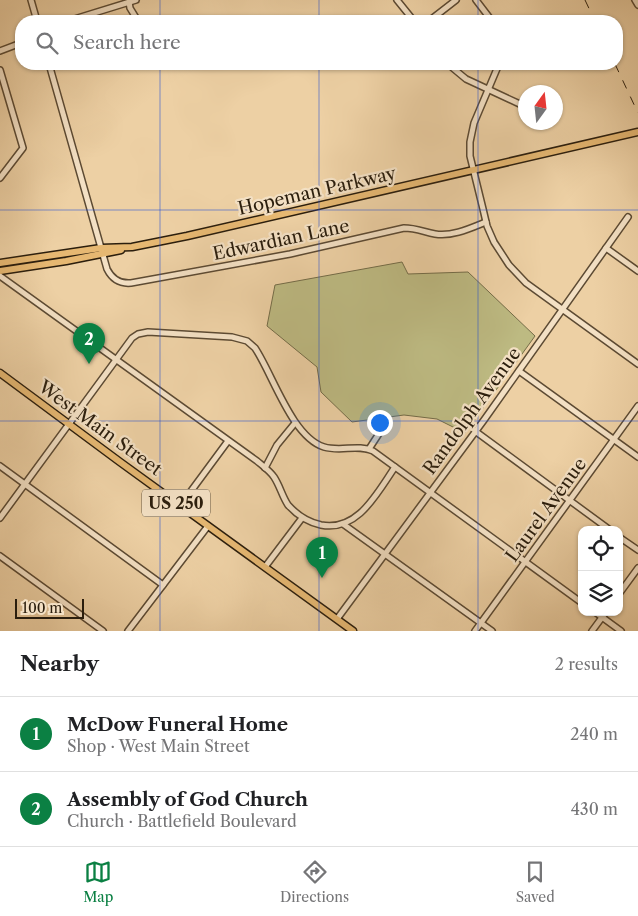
<!DOCTYPE html>
<meta charset="utf-8">
<style>
:root{--surface:#fff;--page:#f2f2f2;--text:#202124;--muted:#757577;--line:#e0e0e0;--accent:#0b8043}
body{margin:0;font-family:"Libre Caslon Text",serif;background:var(--page);color:var(--text)}
.controls{position:absolute;right:15px;bottom:15px;display:grid;overflow:hidden;border-radius:10px;box-shadow:0 1px 4px #0004}
.controls button{width:45px;height:45px;display:grid;place-items:center;padding:0;border:0;border-bottom:1px solid var(--line);background:var(--surface);color:var(--text);font:25px sans-serif}
.compass{position:absolute;left:518px;top:85px;width:45px;height:45px;border-radius:50%;background:var(--surface);box-shadow:0 1px 4px #0004;rotate:15deg}
.scale{position:absolute;left:15px;bottom:12px;width:69px;box-sizing:border-box;padding-left:5px;border:2px solid #2b1e0d;border-top:0;font-size:14px;line-height:18px;white-space:nowrap;color:#2b1e0d;-webkit-text-stroke:4px #f3e0c4;paint-order:stroke}
.you{position:absolute;left:379px;top:422px;width:18px;height:18px;margin:-12px;border:4px solid #fff;border-radius:50%;background:#1a73e8;box-shadow:0 0 0 8px #1a73e833}
.badge{display:grid;place-items:center;width:32px;height:32px;border-radius:50%;background:var(--accent);color:#fff;font-size:16px;font-weight:700}
.pin{position:absolute;translate:-50% -41px;filter:drop-shadow(0 1px 2px #0008)}
.pin::after{content:'';position:absolute;top:26px;width:18px;height:15px;background:inherit;clip-path:polygon(0 0,100% 0,50% 100%)}
.list{margin:0;padding:0;list-style:none}
h2{display:flex;justify-content:space-between;align-items:center;height:65px;margin:0;padding:0 20px;font-size:21px}
h2 small{font-size:16px;font-weight:400;color:var(--muted)}
.list li{display:grid;grid-template-columns:32px 1fr auto;gap:15px;align-items:center;box-sizing:border-box;height:75px;padding:0 20px;border-top:1px solid var(--line)}
.list b{display:block;font-size:19px;white-space:nowrap}
.list p{margin:0;font-size:16px;white-space:nowrap;color:var(--muted)}
.list em{font-size:16px;font-style:normal;color:var(--muted)}
.icon{flex:none;width:28px;height:28px;fill:none;stroke:currentColor;stroke-width:2;stroke-linecap:round;stroke-linejoin:round}
.map{position:relative;flex:none;width:638px;height:631px;overflow:hidden}
.search{position:absolute;background:var(--surface);box-shadow:0 1px 4px #0004;left:15px;right:15px;top:15px;height:55px;display:flex;align-items:center;gap:12px;box-sizing:border-box;padding:0 18px;border-radius:20px;color:var(--muted);font-size:19px}
.sheet{height:215px;background:var(--surface)}
nav{display:flex;justify-content:space-around;align-items:center;box-sizing:border-box;height:70px;border-top:1px solid var(--line);background:var(--surface);font-size:14px;color:var(--muted)}
nav a{display:grid;justify-items:center;gap:2px}
nav .on{color:var(--accent)}
.map>svg:first-child{display:block}
.green{fill:#bdba82;stroke:#746c48}
.lines{fill:none;stroke-linecap:round;stroke-linejoin:round}
.minor-casing{stroke:#5c4a33;stroke-width:8}
.major-casing{stroke:#2b1e0d;stroke-width:9}
.minor{stroke:#f3e0c4;stroke-width:5}
.major{stroke:#e6b872;stroke-width:6}
.rail{stroke:#2b1e0d;stroke-width:1;stroke-dasharray:9 9;stroke-linecap:butt}
.grid{fill:none;stroke:#1d4ed8;stroke-width:1;stroke-opacity:0.55}
.labels{text-anchor:middle;stroke-width:4.5;stroke-linejoin:round;paint-order:stroke}
.shield{fill:#f3e0c4;stroke:#675844;stroke-width:1}
.shield-label{font-size:16px;font-weight:bold;fill:#2b1e0d}
.street-label{font-size:18px;fill:#2b1e0d;stroke:#f3e0c4}
</style>
<div class="map">
<svg width="638" height="631" viewBox="0 0 638 631">
<rect width="100%" height="100%" fill="#edd0a4"/>
<filter id="stains"><feTurbulence type="fractalNoise" baseFrequency=".004" numOctaves="4"/><feColorMatrix values="0 0 0 0 .2 0 0 0 0 .09 0 0 0 0 .02 0 0 0 .5 -.17"/></filter>
<radialGradient id="worn" r=".72"><stop offset=".6" stop-color="#630" stop-opacity="0"/><stop offset="1" stop-color="#630" stop-opacity=".3"/></radialGradient>
<polygon class="green" points="402,262 408,274 468,272 535,336 465,433 437,419 404,415 352,422 321,392 317,367 267,326 275,285"/>
<g class="lines">
<defs>
<g id="minor">
<polyline points="31,0 37,21"/>
<polyline points="397,0 414,21"/>
<polyline points="476,0 492,21"/>
<polyline points="635,0 638,5"/>
<polyline points="129,2 130,8 138,21"/>
<polyline points="68,21 136,0"/>
<polyline points="429,21 456,0"/>
<polyline points="0,51 21,43"/>
<path d="M49,64L107,269C112,279 120,284 131,283L290,254L404,228C416,228 424,232 435,234C452,237 471,228 486,222"/>
<polyline points="448,64 466,79 524,106"/>
<polyline points="499,64 474,123 470,142 470,156 483,209 487,226 494,242 509,265 526,283 638,364"/>
<polyline points="0,70 23,148 0,178"/>
<polyline points="606,248 638,271"/>
<path d="M0,276L257,461C263,466 270,471 274,477C280,486 282,496 288,505C297,515 307,522 321,525C358,532 377,493 395,467"/>
<polyline points="519,371 638,457"/>
<polyline points="475,431 610,530"/>
<polyline points="369,449 380,432"/>
<polyline points="0,466 163,585"/>
<polyline points="265,468 277,445 295,423"/>
<polyline points="180,506 228,441"/>
<path d="M0,518L132,338L138,334L148,332L232,337L247,341L255,348C273,375 292,437 324,447C341,452 358,444 373,451L582,603"/>
<polyline points="343,524 492,631"/>
<polyline points="619,537 638,550"/>
<polyline points="0,556 103,631"/>
<polyline points="265,567 302,518"/>
<polyline points="619,594 638,568"/>
<polyline points="595,612 621,631"/>
<polyline points="337,619 484,420 628,217"/>
<polyline points="128,631 208,526"/>
<polyline points="475,631 638,406"/>
<polyline points="592,631 606,612"/>
</g>
<g id="major">
<polyline points="0,263 101,248 132,247 187,236 638,132"/>
<polyline points="0,271 66,261 121,250"/>
<polyline points="0,373 120,462 353,631"/>
</g>
</defs>
<use href="#minor" class="minor-casing"/>
<use href="#major" class="major-casing"/>
<use href="#minor" class="minor"/>
<use href="#major" class="major"/>
<g class="rail">
<polyline points="585,0 595,21"/>
<polyline points="615,64 638,113"/>
</g>
</g>
<path class="grid" d="M160,0V21M319,0V21M478,0V21M160,64V631M319,64V631M478,64V631M0,210H638M0,421H638"/>
<g class="labels">
<rect class="shield" x="142" y="489.5" width="68" height="27" rx="4"/>
<g class="shield-label">
<text x="176" y="509">US 250</text>
</g>
<g class="street-label">
<text transform="translate(317 191) rotate(-13)" y="6">Hopeman Parkway</text>
<text transform="translate(281 240) rotate(-12)" y="6">Edwardian Lane</text>
<text transform="translate(472 411) rotate(-54)" y="6">Randolph Avenue</text>
<text transform="translate(100 428) rotate(36)" y="6">West Main Street</text>
<text transform="translate(546 510) rotate(-54)" y="6">Laurel Avenue</text>
</g>
</g>
<rect width="100%" height="100%" filter="url(#stains)"/>
<rect width="100%" height="100%" fill="url(#worn)"/>
</svg>
<div class="controls">
<button><svg class="icon" aria-label="locate" viewBox="0 0 24 24"><circle cx="12" cy="12" r="6"/><path d="M12 2v4M12 18v4M2 12h4M18 12h4"/></svg></button>
<button><svg class="icon" aria-label="layers" viewBox="0 0 24 24"><path d="M12 4l9 5-9 5-9-5zM3 14l9 5 9-5"/></svg></button>
</div>
<svg class="compass" viewBox="-18 -18 36 36"><path d="M0-13l5 13h-10z" fill="#e53935"/><path d="M0 13l5-13h-10z" fill="#757577"/></svg>
<div class="scale">100 m</div>
<div class="you"></div>
<div class="pin badge" style="left:322px;top:578px">1</div>
<div class="pin badge" style="left:89px;top:364px">2</div>
<div class="search"><svg class="icon" aria-label="search" viewBox="0 0 24 24"><circle cx="10" cy="10" r="6"/><path d="M15 15l6 6"/></svg>Search here</div>
</div>
<section class="sheet">
<h2>Nearby<small>2 results</small></h2>
<ul class="list">
<li><span class="badge">1</span><div><b>McDow Funeral Home</b><p>Shop · West Main Street</p></div><em>240 m</em></li>
<li><span class="badge">2</span><div><b>Assembly of God Church</b><p>Church · Battlefield Boulevard</p></div><em>430 m</em></li>
</ul>
</section>
<nav>
<a class="on"><svg class="icon" aria-label="map" viewBox="0 0 24 24"><path d="M3 6l6-2 6 2 6-2v14l-6 2-6-2-6 2zM9 4v14M15 6v14"/></svg>Map</a>
<a><svg class="icon" aria-label="directions" viewBox="0 0 24 24"><path d="M12 3l9 9-9 9-9-9zM9 14v-3h6M13 9l2 2-2 2"/></svg>Directions</a>
<a><svg class="icon" aria-label="saved" viewBox="0 0 24 24"><path d="M7 4h10v16l-5-4-5 4z"/></svg>Saved</a>
</nav>
